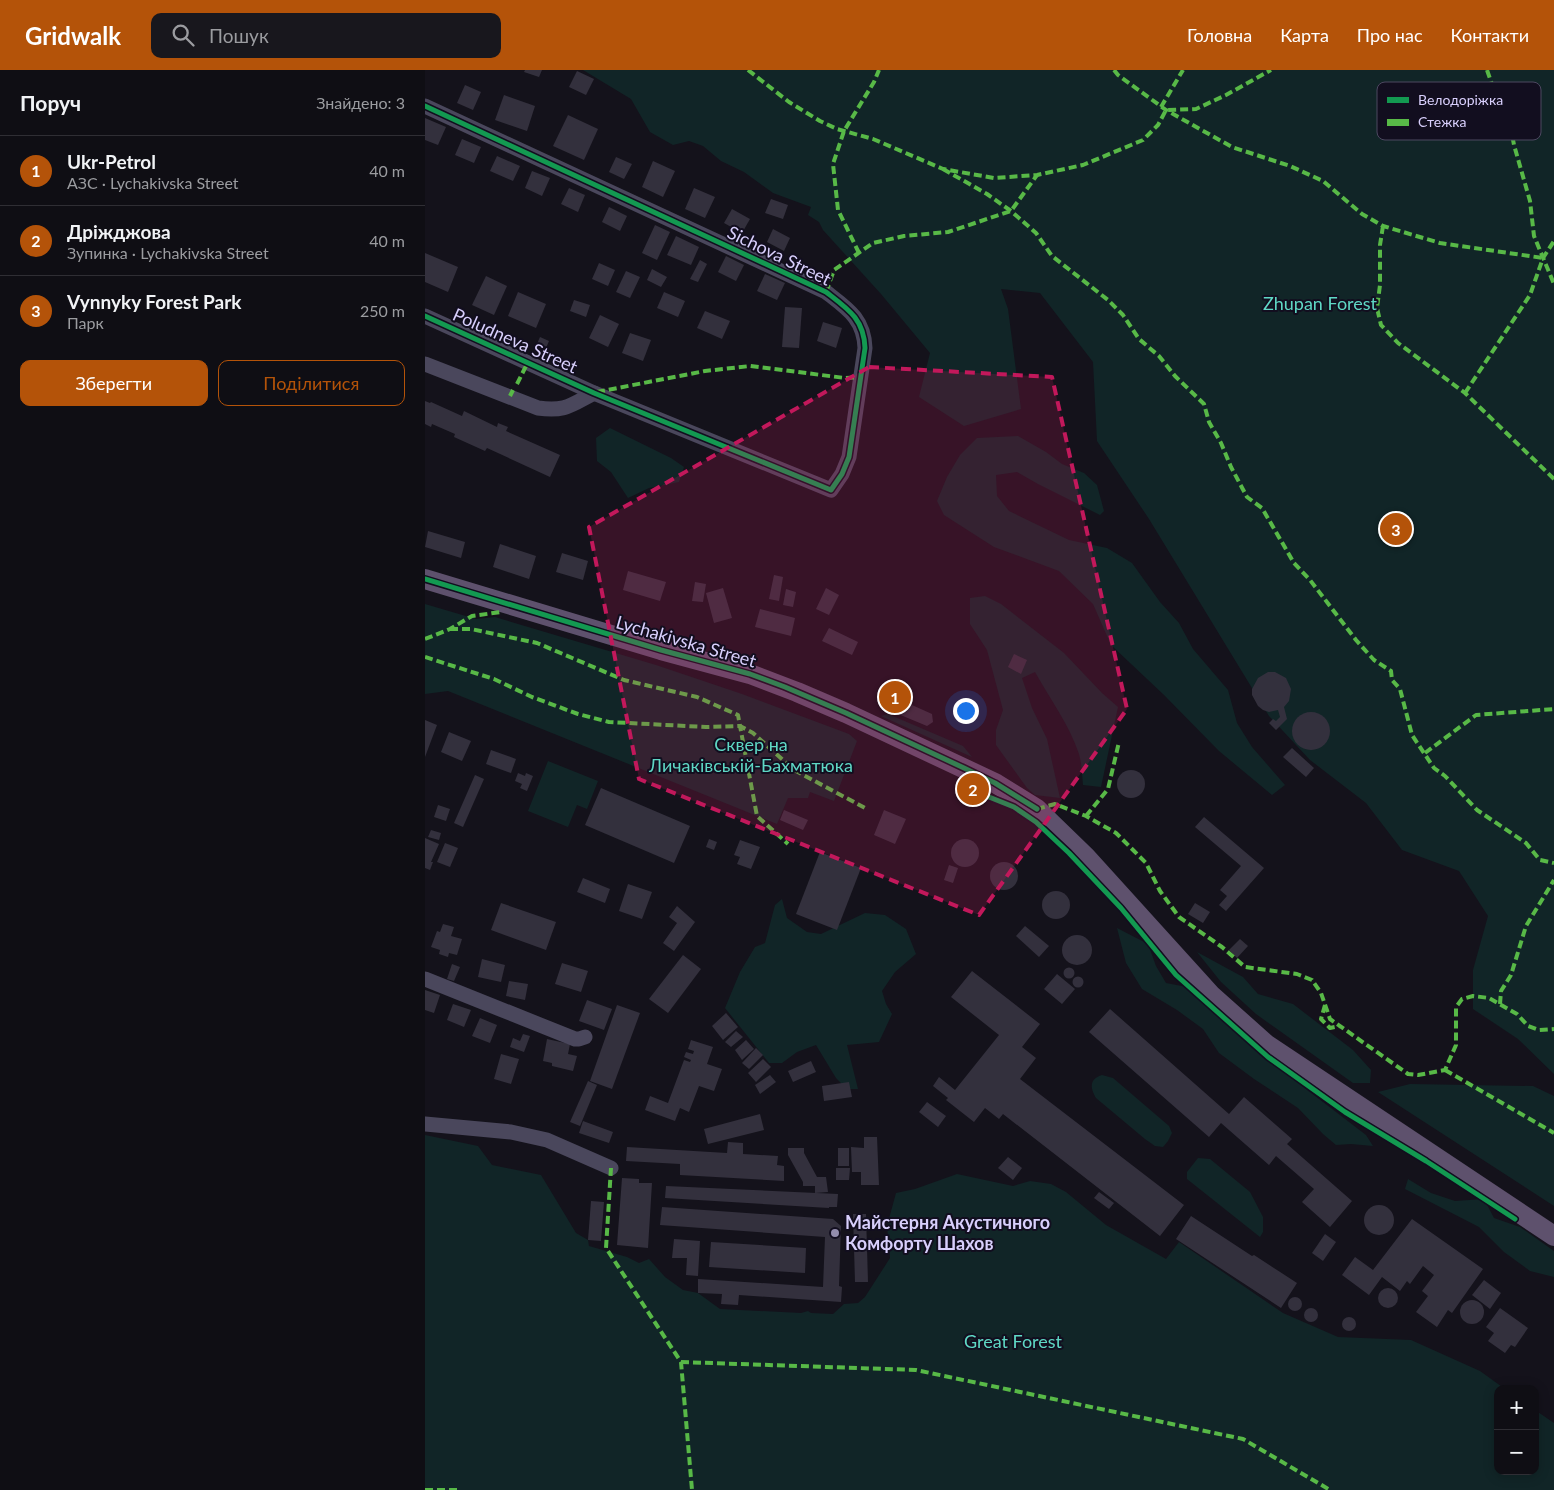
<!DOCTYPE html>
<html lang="uk">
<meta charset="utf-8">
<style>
:root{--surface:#0f0e14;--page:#18171d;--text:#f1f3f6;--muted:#9b9ca0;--line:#2f2e34;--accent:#b45309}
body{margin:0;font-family:Lato,sans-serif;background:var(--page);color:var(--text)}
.controls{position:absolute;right:15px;bottom:15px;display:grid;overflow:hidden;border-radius:10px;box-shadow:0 2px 12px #0003}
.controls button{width:45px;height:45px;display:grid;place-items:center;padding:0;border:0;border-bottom:1px solid var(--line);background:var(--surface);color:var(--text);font:25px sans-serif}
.you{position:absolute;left:540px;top:640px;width:18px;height:18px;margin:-12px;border:4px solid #fff;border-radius:50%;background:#1a73e8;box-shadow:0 0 0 8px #1a73e833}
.badge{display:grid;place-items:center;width:32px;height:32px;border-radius:50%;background:var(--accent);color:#fff;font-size:16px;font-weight:700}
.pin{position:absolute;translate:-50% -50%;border:2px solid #fff;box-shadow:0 1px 5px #0006}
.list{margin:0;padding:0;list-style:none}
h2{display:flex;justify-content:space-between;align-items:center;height:65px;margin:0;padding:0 20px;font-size:21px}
h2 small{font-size:16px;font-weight:400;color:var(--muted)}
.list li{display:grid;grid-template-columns:32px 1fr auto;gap:15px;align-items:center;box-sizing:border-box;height:70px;padding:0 20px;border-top:1px solid var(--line)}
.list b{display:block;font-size:19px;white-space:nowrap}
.list p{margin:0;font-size:16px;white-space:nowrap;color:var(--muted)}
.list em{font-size:16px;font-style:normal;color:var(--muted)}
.actions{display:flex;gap:10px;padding:15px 20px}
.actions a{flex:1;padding:11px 0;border:1px solid var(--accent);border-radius:10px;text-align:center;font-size:18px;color:var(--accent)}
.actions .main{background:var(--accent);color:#fff}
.icon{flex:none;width:28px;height:28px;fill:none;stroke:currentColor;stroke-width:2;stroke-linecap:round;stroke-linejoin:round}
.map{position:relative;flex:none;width:1129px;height:1420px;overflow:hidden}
header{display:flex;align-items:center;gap:30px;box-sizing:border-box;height:70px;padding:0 25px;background:var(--accent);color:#fff}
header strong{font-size:24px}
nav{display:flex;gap:28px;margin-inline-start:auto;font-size:18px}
.search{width:350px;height:45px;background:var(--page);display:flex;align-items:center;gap:12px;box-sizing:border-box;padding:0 18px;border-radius:10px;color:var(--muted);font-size:19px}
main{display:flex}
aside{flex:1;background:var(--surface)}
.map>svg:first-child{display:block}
.green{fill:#112527}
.building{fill:#33303d}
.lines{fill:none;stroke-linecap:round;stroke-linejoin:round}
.minor{stroke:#4a475c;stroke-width:15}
.major{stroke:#5e516d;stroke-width:20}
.quiet{stroke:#58b947;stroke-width:4;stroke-dasharray:8 4;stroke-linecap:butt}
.cycleway-casing{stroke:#120e1f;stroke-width:8}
.cycleway{stroke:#139951;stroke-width:5}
.marked{fill:#c2185b;fill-opacity:0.2;stroke:#c2185b;stroke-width:4;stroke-dasharray:10 6;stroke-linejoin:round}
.poi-dot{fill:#938dad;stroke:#120e1f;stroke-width:2}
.labels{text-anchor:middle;stroke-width:4;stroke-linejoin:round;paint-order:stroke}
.street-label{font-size:18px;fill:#d8cffc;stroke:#120e1f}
.park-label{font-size:18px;fill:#5fd8c5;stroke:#120e1f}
.poi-label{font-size:18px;font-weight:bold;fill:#d8cffc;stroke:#120e1f;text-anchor:start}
.key{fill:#120e1f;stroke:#4d4861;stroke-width:1}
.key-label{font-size:14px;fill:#d8cffc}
</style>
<header>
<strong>Gridwalk</strong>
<div class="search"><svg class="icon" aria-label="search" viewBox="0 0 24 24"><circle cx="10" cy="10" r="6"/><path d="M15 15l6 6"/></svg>Пошук</div>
<nav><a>Головна</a><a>Карта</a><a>Про нас</a><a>Контакти</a></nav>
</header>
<main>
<aside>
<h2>Поруч<small>Знайдено: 3</small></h2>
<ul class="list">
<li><span class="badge">1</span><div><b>Ukr-Petrol</b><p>АЗС · Lychakivska Street</p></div><em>40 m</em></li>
<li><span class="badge">2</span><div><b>Дріжджова</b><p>Зупинка · Lychakivska Street</p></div><em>40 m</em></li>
<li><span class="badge">3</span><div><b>Vynnyky Forest Park</b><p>Парк</p></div><em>250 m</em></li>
</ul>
<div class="actions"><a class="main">Зберегти</a><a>Поділитися</a></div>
</aside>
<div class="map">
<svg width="1129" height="1420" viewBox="0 0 1129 1420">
<rect width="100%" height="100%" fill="#14121b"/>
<g class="green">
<polygon points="158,0 1129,0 1129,1004 1093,969 1048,939 1048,900 1063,846 1034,801 977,780 941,733 885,690 844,646 724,449 672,371 668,292 615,223 576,219 583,239 596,339 539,356 494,327 505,283 456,224 398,160 394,152 383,145 386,137 348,123 319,102 296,91 278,76 264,71 248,75 225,62 206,29"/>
<polygon points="185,358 246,388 259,397 254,412 224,418 203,428 186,402 172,391 171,368"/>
<polygon points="593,366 621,382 637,394 659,403 672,415 679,441 675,445 613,414 592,402 571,405 572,426 584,441 644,470 682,478 707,493 735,532 754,553 768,579 803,620 812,653 827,677 860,715 847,725 794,681 739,625 686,575 668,534 634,501 569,477 519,445 512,431 522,407 535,385 552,368"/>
<path d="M560,526L576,534L639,583L677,623L693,637L676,717L658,715C657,705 657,694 654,684C644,654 625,629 610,602L597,608L607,638L622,669L635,728L610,725L602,718L571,675V660L578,640L562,580L545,554V528Z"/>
<polygon points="0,534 51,549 70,547 231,595 317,624 424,664 432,671 409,731 385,722 383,728 363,728 352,754 23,621 0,624"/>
<polygon points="463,644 538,676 547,687 456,646"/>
<polygon points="123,691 173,711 162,739 152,735 143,757 103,741"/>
<polygon points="357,829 362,848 382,862 396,864 440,843 460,845 481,859 491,884 470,902 457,921 461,934 467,944 454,972 422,975 433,1019 422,1019 411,1008 391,975 372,982 357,993 344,993 300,938 315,902 330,877 340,873 350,835"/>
<polygon points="692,858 723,874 731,896 741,913 767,918 793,945 843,990 941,1065 948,1076 926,1074 911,1075 898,1064 873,1038 829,1009 794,983 778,959 752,940 717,919 701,893"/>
<polygon points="772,882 818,907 833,924 868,934 928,980 946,1000 945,1013 928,1013 831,944 796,912"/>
<path d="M677,1005L688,1008L744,1056L747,1063L743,1071L738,1077L730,1076L720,1069L671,1028C665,1018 664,1009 677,1005Z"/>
<polygon points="985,1014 1108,1016 1129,1026 1129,1136 953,1022"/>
<polygon points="0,1065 53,1076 67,1095 116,1105 151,1163 163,1170 164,1176 202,1187 214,1193 224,1189 240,1207 258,1220 273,1223 295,1239 376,1243 383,1241 386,1243 408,1244 419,1234 433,1233 440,1227 465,1188 462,1156 471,1123 490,1119 532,1104 588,1116 605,1111 626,1114 641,1122 681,1155 741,1189 754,1172 858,1243 913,1267 986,1270 1055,1301 1080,1319 1073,1319 1073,1401 1110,1401 1110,1340 1129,1353 1129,1420 0,1420"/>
<polygon points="773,1088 785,1089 825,1122 838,1147 838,1162 835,1167 762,1109 762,1102"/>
<polygon points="983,1109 1006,1123 1030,1131 1059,1129 1069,1148 1095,1157 1129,1181 1129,1207 1105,1201 1079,1182 1054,1157 980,1119"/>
</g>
<g class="building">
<polygon points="100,0 117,0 114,7 99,2"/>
<polygon points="152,1 169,9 161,25 144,17"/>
<polygon points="40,15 56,22 48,40 32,33"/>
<polygon points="79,25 110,36 102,61 70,50"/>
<polygon points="143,45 173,59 159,90 128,76"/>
<polygon points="0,48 21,57 13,75 0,70"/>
<polygon points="37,69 56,77 49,93 30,85"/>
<polygon points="72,86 95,96 88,111 65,101"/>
<polygon points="191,87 207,94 199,109 184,102"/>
<polygon points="228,91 250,101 238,127 217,117"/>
<polygon points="107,101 125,108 117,126 100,118"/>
<polygon points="144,118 160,125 153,142 136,134"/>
<polygon points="269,118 290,127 280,148 260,139"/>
<polygon points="346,129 363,135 358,149 340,143"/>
<polygon points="184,137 202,146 195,161 177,152"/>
<polygon points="307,139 325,149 317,163 299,153"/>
<polygon points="230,155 245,162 232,190 217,183"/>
<polygon points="348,159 365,168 359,181 342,172"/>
<polygon points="251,166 274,177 266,195 242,185"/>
<polygon points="0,183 33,197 23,222 0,212"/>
<polygon points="301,186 319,195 311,211 293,202"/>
<polygon points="275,190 282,194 273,212 265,209"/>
<polygon points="174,193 190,200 183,216 167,209"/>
<polygon points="227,199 242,207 236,217 222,210"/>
<polygon points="201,201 215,207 205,228 191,222"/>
<polygon points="340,204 360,213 352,230 332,221"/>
<polygon points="61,206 82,216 69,245 47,235"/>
<polygon points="93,222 121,234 111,258 83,246"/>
<polygon points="239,222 260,231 253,247 232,238"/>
<polygon points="149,230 165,235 161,247 145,241"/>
<polygon points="360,237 377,238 374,278 357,277"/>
<polygon points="280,241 305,251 297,269 272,258"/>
<polygon points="175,245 194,254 183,277 164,268"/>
<polygon points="398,252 417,258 411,278 392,271"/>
<polygon points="205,263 226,270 218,291 197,283"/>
<polygon points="115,267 124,271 118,285 109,281"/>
<polygon points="0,331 5,333 6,332 37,346 39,341 72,357 73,353 83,357 81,361 135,385 125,407 62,378 60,381 29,367 30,364 7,354 6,357 0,354"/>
<polygon points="3,461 40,472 36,488 0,477"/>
<polygon points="75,474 111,486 104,509 68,497"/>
<polygon points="137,483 163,491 158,510 131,502"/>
<polygon points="203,501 241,512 235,531 198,520"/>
<polygon points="349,505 358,507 354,531 344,529"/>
<polygon points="270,512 281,514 278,532 267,531"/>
<polygon points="298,518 307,548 289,553 281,523"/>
<polygon points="401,518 414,525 404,545 391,539"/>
<polygon points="361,519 371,522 368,537 358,535"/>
<polygon points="335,539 370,548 366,566 330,557"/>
<polygon points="404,558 433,572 427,585 397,571"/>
<polygon points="589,584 602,590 596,604 583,597"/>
<polygon points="843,602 850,602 861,608 866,619 864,631 859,637 862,649 851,660 844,653 848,649 851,651 855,647 853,640 844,642 838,640 833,636 827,625 827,619 833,608"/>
<polygon points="467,615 480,621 478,631 507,644 508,652 502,656 466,641 461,630"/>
<circle cx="886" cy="661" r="19"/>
<polygon points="0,650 12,655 0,687"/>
<polygon points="24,662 46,671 37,691 16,682"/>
<polygon points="867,678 889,698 881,707 858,687"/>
<polygon points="66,680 91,689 86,703 61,694"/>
<circle cx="706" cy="714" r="14"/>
<polygon points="93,703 100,706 101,703 108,706 102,721 95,718 97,714 90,711"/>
<polygon points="50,705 59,709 38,757 29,753"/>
<polygon points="176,718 265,756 249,793 160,755"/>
<polygon points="13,735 25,739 21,751 9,747"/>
<polygon points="359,740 383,750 378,760 355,750"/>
<polygon points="459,740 481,749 470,774 449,765"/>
<polygon points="779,747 839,798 801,841 794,835 802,826 795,820 816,796 770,757"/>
<polygon points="6,760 16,763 14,770 3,767"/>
<polygon points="0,768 14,774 6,792 8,792 5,800 0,798"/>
<circle cx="540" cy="783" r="14"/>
<polygon points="284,769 292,772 289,780 281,777"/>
<polygon points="315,770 335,777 326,799 312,794 315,787 309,785"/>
<polygon points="20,773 33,778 25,797 12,792"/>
<polygon points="395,782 436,798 412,860 371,844"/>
<circle cx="579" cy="806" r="14"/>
<polygon points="524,795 533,798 528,813 519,810"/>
<polygon points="158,808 185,819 180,833 152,822"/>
<polygon points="203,814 227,822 217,849 194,841"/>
<circle cx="631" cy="835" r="14"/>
<polygon points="76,833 131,852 121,880 66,860"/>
<polygon points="770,833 785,842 778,853 763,844"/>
<polygon points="252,836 270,852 249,881 238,873 252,853 244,847"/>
<polygon points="18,854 29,857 26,866 37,869 32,885 24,883 23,887 14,884 15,880 6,877 12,861 15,862"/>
<polygon points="600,856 624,876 614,887 591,866"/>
<circle cx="652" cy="880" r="15"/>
<polygon points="815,869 823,876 812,888 804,880"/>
<polygon points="258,885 276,899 243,943 224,929"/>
<polygon points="57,889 80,895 76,912 53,907"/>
<polygon points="137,893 163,901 156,922 130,914"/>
<polygon points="27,894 35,897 29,911 22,909"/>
<circle cx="644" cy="903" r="5.5"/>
<polygon points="547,901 615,954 597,977 611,988 595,1009 759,1135 735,1166 578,1044 574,1049 560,1038 549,1052 521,1030 523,1028 508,1016 514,1007 530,1020 574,965 526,927"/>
<polygon points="632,904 650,919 637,934 619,919"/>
<circle cx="653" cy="912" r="5.5"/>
<polygon points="84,911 103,914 100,930 81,926"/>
<polygon points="0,920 15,925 9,943 0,940"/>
<polygon points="162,930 187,939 179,960 154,951"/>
<polygon points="28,934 46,940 39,957 22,950"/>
<polygon points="192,935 215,943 187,1019 165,1011"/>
<polygon points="685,939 804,1044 819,1027 867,1069 862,1074 927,1131 905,1157 877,1132 889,1119 851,1086 844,1095 796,1053 784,1067 664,962"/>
<polygon points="301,943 313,957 298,970 287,956"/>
<polygon points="55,948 72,955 65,973 47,966"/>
<polygon points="311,961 318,967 306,977 300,972"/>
<polygon points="98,964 105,966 99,982 85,977 88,968 95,971"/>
<polygon points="122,969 145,974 143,984 152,986 148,1001 127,996 127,993 118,991"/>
<polygon points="266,970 288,977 282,994 297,999 289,1021 274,1016 264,1042 255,1038 250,1051 220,1040 225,1026 243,1033 259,990 265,992 266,990 259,987 261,982 268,984 269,981 263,979"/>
<polygon points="321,970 329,979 317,990 310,980"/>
<polygon points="331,978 338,985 324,999 317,993"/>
<polygon points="76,984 94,989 86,1014 69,1009"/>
<polygon points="338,989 346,997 331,1012 323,1003"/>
<polygon points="386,991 391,1002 368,1012 363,1001"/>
<polygon points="345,1005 351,1012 335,1024 330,1015"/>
<polygon points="163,1011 172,1015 155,1056 145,1052"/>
<polygon points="424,1012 427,1027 399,1031 397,1016"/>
<polygon points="502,1032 521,1046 513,1057 494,1042"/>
<polygon points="335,1044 339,1060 283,1074 279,1059"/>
<polygon points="158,1051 188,1062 184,1073 154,1063"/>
<polygon points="439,1067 452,1067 454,1115 436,1115 436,1102 427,1102 426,1077 439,1078"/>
<polygon points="303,1072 318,1073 318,1084 353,1086 352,1095 359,1096 359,1111 255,1105 255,1094 201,1091 202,1077 302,1083"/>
<polygon points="363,1078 379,1078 379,1083 392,1107 401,1107 403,1122 390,1123 390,1116 378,1116 378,1112 363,1085"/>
<rect x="413" y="1078" width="11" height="18"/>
<polygon points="583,1087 597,1098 588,1110 573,1098"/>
<polygon points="411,1098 425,1098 424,1110 411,1110"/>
<polygon points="197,1108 214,1109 214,1113 227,1113 223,1178 192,1175"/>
<polygon points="241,1116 413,1124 412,1137 404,1137 404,1138 240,1128"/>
<polygon points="674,1122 689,1133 684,1139 669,1128"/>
<polygon points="166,1131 179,1132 176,1171 163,1170"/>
<circle cx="954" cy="1150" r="15"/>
<polygon points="237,1137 408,1149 416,1156 414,1216 417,1217 416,1232 314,1225 313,1235 296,1234 297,1224 273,1223 273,1209 398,1217 400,1167 235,1155"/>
<polygon points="428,1144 441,1144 443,1212 430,1212"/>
<polygon points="766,1146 827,1186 829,1185 872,1213 856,1238 751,1169"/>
<polygon points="987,1149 1058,1199 1027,1243 1023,1240 1012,1257 991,1242 1003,1226 997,1221 1009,1205 998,1196 985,1214 982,1211 975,1221 957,1207 944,1225 917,1205 930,1187 948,1200"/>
<polygon points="900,1164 911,1172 898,1191 887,1183"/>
<polygon points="249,1169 275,1171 273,1206 261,1205 262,1188 247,1188"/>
<polygon points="286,1172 381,1178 380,1203 284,1197"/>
<polygon points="1059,1210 1076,1223 1065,1239 1047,1225"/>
<circle cx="963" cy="1228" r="10"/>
<circle cx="870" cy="1234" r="7"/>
<circle cx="1047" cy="1242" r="12"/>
<polygon points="1075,1238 1103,1258 1090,1277 1086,1275 1080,1283 1063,1271 1069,1263 1061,1257"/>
<circle cx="886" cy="1245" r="7"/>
<circle cx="924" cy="1254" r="7"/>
</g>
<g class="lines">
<g class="minor">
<path d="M0,36L401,222C423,239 439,249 440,278L424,387L417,404L406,420L169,323L0,246"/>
<path d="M0,294L113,338C140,342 146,335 169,323"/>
<polyline points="0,909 150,969 154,969 160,967"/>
<polyline points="0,1054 86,1062 122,1070 186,1098"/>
</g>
<polyline class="major" points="0,509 236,580 325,604 372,622 421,643 570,713 612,739 624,751 661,787 786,925 841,974 1129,1166"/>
<g class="quiet">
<polyline points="323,0 364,32 395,51 412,59 448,69 518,99 569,108 612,105 658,95 718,70 733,55 741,40 771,39 801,25 846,0"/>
<polyline points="689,0 693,5 741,40 807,77 865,96 898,111 937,144 958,156 1015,173 1118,188"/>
<polyline points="1062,0 1074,34 1085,54 1089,75 1105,131 1109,166 1129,214"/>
<polyline points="736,37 758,0"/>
<polyline points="518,99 562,124 586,141 611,163 627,186 683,230 698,245 714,269 734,286 750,306 779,334 784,352 796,373 806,397 822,427 837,438 869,493 885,510 931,570 949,590 966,601 967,610 975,619 987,665 1009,698 1020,706 1052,740 1101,773 1115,790 1129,793"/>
<polyline points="958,156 955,175 955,215 952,238 956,255 973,273 1040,323 1129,409"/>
<polyline points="434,183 413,140 408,94 419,61 449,12 454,0"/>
<polyline points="401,222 409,200 448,173 479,166 523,162 586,141 612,105"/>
<polyline points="92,314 103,292"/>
<polyline points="172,322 280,301 325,296 420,308 437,307"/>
<polyline points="1040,323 1105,225 1118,188 1129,171"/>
<polyline points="85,326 88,320"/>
<polyline points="25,559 46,559 112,573 199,610 272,627 313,645 315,656 328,663 369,700 442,739"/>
<polyline points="0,569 25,559 47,546 76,542"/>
<polyline points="0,587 69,609 107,627 153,644 184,652 281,657 315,656 332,746 363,774"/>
<polyline points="1000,683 1051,645 1129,639"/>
<polyline points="612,739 630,734 661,746 691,763 721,793 735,821 754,847 797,877 820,897 872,904 887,910 896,923 905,949 983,1004 993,1005 1020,1000 1031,975 1031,937 1037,929 1048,926 1064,928 1092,944 1103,956 1114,960 1129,959"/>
<polyline points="661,746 683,719 694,672"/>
<polyline points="1075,934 1076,921 1086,905 1101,856 1129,810"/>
<polyline points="900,935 896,949 905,958 915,956"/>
<polyline points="1020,1000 1129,1063"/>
<polyline points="186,1098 181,1178 256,1292 267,1420"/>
<polyline points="256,1292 491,1300 818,1369 905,1420"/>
<polyline points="0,1420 35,1420"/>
</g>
<defs>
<g id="cycleway">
<path d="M0,36L401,222C423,239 439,249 440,278L424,387L417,404L406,420L169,323L0,246"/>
<polyline points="0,509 236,580 325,604 360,617 421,643 539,698 570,713 612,739"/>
<polyline points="564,727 589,737 611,752 644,783 696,838 751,905 843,987 920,1042 1001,1091 1090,1149"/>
</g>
</defs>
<use href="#cycleway" class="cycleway-casing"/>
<use href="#cycleway" class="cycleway"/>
</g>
<path class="marked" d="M444,297L627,307L702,639L554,845L214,709L164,457Z"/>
<circle class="poi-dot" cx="410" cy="1163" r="5"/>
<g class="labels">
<g class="street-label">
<text transform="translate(354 186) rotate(26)" y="6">Sichova Street</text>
<text transform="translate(90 271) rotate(24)" y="6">Poludneva Street</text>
<text transform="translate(261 572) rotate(16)" y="6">Lychakivska Street</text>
</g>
<g class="park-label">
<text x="895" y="240">Zhupan Forest</text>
<text x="326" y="681">Сквер на<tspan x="326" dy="21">Личаківській-Бахматюка</tspan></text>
<text x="588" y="1278">Great Forest</text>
</g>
<g class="poi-label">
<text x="420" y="1159">Майстерня Акустичного<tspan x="420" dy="21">Комфорту Шахов</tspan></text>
</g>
</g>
<rect x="952" y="12" width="164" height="58" rx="8" class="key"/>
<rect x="962" y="27" width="22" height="6" fill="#139951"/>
<rect x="962" y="49" width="22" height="7" fill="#58b947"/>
<g class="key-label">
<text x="993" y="35">Велодоріжка</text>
<text x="993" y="57">Стежка</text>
</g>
</svg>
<div class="controls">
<button>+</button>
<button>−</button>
</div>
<div class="you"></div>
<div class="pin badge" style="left:470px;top:627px">1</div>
<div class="pin badge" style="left:548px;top:719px">2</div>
<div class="pin badge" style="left:971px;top:459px">3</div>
</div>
</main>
